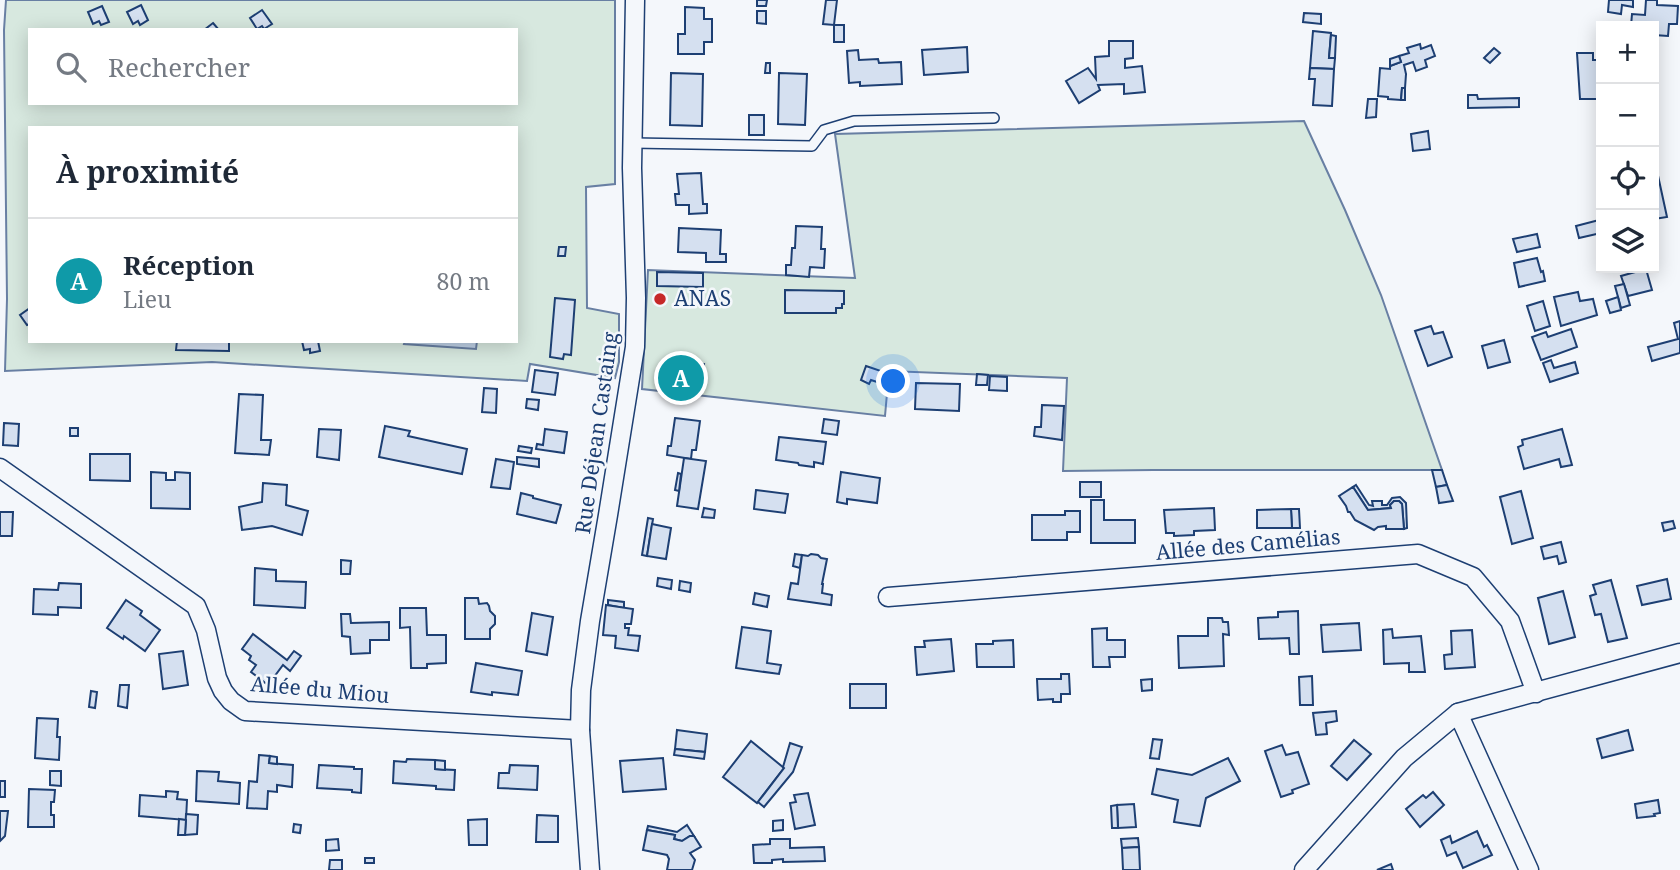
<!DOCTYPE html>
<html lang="fr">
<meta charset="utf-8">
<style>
:root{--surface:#fff;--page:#f6f6f7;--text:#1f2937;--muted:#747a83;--line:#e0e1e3;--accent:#c62828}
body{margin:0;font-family:"Noto Serif",serif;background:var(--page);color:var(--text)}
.controls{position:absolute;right:21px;top:21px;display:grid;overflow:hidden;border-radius:0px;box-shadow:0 4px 18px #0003}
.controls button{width:63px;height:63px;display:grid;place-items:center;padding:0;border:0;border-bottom:2px solid var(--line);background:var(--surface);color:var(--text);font:35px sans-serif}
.you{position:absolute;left:894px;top:382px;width:24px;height:24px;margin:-18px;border:5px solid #fff;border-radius:50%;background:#1a73e8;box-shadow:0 0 0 10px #1a73e833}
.badge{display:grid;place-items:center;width:46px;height:46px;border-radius:50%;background:var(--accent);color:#fff;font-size:23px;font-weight:700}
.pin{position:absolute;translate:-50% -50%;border:4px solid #fff;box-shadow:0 2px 7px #0006}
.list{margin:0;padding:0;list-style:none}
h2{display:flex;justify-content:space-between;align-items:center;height:91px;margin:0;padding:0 28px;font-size:30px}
h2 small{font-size:23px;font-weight:400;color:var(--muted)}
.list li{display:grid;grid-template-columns:46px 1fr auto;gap:21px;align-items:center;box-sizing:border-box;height:126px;padding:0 28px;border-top:2px solid var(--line)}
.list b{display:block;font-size:26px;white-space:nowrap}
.list p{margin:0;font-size:23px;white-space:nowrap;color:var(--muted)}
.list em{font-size:23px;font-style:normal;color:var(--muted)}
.icon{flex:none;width:38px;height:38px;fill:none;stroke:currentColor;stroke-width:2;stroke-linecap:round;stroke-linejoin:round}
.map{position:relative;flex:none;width:1680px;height:870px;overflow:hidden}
.search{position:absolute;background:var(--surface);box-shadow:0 4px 18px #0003;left:28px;top:28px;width:490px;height:77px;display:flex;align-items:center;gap:18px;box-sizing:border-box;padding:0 24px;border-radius:0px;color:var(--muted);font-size:26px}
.panel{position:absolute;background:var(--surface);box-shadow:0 4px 18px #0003;left:28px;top:126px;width:490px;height:217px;border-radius:0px}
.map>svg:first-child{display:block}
.green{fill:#d7e8df;stroke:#687fa3;stroke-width:2;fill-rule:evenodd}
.water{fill:#bed0e5;stroke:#687fa3;stroke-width:2}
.building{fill:#d5e0f0;stroke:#1d3f73;stroke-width:2}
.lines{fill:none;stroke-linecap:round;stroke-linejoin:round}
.service-casing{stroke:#1d3f73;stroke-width:12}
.minor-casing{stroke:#1d3f73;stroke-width:21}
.service{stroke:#f4f7fb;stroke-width:9}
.minor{stroke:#f4f7fb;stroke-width:18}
.poi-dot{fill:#c62828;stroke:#f4f7fb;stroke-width:2.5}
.labels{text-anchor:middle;stroke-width:5;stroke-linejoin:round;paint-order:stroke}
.poi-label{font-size:21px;fill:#1d3f73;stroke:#f4f7fb;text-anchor:start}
.street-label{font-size:21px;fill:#1d3f73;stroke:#f4f7fb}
</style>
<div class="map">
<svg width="1680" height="870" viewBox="0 0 1680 870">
<rect width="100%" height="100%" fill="#f4f7fb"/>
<g class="green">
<path d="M6,0H615V184L586,187L587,308L619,314V362L615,378L530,364L527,381L212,362L5,371L7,299L4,30ZM30,30H516V103H30ZM30,128H516V341H30Z"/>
<polygon points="1304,121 1345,210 1381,295 1442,470 1153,470 1063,471 1067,378 889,371 885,416 642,389 648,270 855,278 835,134"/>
</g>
<polygon class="water" points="405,341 477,341 476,349 404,344"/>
<g class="building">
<polygon points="757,0 767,0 766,6 757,6"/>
<polygon points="826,0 837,0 834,25 823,24"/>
<polygon points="1609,0 1633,0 1633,7 1622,5 1621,14 1608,12"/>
<polygon points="1646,0 1657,0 1657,5 1678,6 1677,24 1669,24 1668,36 1654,35 1654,26 1631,26 1632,14 1645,15"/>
<polygon points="141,5 148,20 140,25 138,21 133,24 127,12"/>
<polygon points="102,6 109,22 101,25 99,21 93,24 88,12"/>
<polygon points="685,7 704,8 704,19 712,19 712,42 704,42 704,54 678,54 678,34 685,34"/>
<polygon points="262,10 272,24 264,29 262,26 257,29 250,18"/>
<polygon points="757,11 766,11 766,24 757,23"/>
<polygon points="1304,13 1321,14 1321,24 1303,22"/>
<polygon points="213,23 219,30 204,30"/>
<rect x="834" y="25" width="10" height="17"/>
<polygon points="1313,31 1331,33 1329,58 1335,58 1334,69 1310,68"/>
<polygon points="1331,35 1336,36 1335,58 1329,58"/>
<polygon points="1109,41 1133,41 1133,58 1125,59 1125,68 1142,66 1145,92 1124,94 1124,84 1098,85 1100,90 1079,103 1066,81 1088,68 1096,79 1095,57 1109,56"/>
<polygon points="1420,44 1421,49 1431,45 1435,56 1425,60 1427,67 1416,71 1413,62 1404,65 1406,74 1405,88 1402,88 1401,100 1388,99 1388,97 1378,96 1380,68 1390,69 1390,66 1401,62 1399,56 1409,53 1407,48"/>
<polygon points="967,47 968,72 924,75 922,50"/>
<polygon points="1494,48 1500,53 1490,63 1484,58"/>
<polygon points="858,50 859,60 878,59 879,63 901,62 902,84 860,86 860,82 849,83 847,51"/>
<polygon points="1577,53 1593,53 1593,60 1601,60 1601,99 1580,99"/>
<polygon points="1399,56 1401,62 1390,66 1390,59"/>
<polygon points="766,63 770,63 770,73 765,73"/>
<polygon points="1310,68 1334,69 1332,106 1313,105 1315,79 1309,79"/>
<polygon points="671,73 703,74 702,126 670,125"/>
<polygon points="779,73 807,74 805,125 778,124"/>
<polygon points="1402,88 1405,88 1405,100 1401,100"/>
<polygon points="1468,95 1477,95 1478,99 1519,98 1519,107 1468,108"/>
<polygon points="1368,99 1377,99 1376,117 1366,118"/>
<rect x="749" y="115" width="15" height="20"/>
<polygon points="1428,131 1430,149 1413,151 1411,134"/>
<polygon points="1657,171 1667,217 1654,219 1654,172"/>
<polygon points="701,173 703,204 707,204 707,213 689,214 689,205 676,205 675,194 679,194 677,174"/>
<polygon points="1599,220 1601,233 1579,238 1576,226"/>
<polygon points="796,226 822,227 821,249 825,249 824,268 810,267 809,277 786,275 786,265 791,265 792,248 795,248"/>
<polygon points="679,228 721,230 720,254 726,254 726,262 706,262 706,253 678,252"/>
<polygon points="1537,234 1540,247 1517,252 1513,239"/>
<polygon points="559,247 566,247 565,256 558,256"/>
<polygon points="1537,258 1541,272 1543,271 1545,281 1519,287 1514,263"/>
<polygon points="1646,269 1652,290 1628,296 1621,276"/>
<polygon points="657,272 703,273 703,287 657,286"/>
<polygon points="1624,284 1630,305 1621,308 1615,286"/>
<polygon points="785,290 844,291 844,304 842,304 842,308 836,308 836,313 785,313"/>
<polygon points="1578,292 1580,301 1593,299 1597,315 1561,326 1554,297"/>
<polygon points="657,295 663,295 664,303 657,303"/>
<polygon points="1618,297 1621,310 1610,313 1606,301"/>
<polygon points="555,298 575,300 571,355 564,354 563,359 550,357"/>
<polygon points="1543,301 1550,326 1535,331 1527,306"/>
<polygon points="30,308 30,324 27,325 20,315"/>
<polygon points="1680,321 1680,353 1652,361 1648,347 1678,339 1674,323"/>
<polygon points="1431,326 1434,334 1443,332 1452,357 1428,366 1415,331"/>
<polygon points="1571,329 1577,347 1541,360 1532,337 1546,332 1548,337"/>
<polygon points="1504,340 1510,362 1488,368 1482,346"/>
<polygon points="177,341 229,341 229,351 176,350"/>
<polygon points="302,341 318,341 320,351 310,353 310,349 304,350"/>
<polygon points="682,360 704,364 699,392 660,388 664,365 681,369"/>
<polygon points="1551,360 1554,368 1575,362 1578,373 1550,382 1543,363"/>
<polygon points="866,366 881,371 877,382 871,380 869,384 861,380"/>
<polygon points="535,370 558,373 555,395 532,392"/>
<polygon points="889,371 903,372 903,390 889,389"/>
<polygon points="977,374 988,375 987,385 976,385"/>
<polygon points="990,376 1007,377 1007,391 989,390"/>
<polygon points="916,383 960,384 959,411 915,409"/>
<polygon points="484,388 497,389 496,413 482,412"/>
<polygon points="239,394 263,395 261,440 271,440 269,455 235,453"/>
<polygon points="527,399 539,400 538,410 526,408"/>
<polygon points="1042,405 1064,406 1062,440 1034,436 1035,427 1041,427"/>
<polygon points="675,418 700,421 696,450 692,450 691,459 667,455 668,446 671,446"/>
<polygon points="824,419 839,421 837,435 822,433"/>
<polygon points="4,423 19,424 18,446 3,445"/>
<polygon points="385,426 410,431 408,436 467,449 462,474 379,457"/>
<rect x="70" y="428" width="8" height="8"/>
<polygon points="319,429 341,430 339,460 317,457"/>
<polygon points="545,429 567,432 564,453 536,449 537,444 543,445"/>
<polygon points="1562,429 1572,465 1561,467 1559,459 1524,469 1518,447 1523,445 1522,440"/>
<polygon points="779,437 826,442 823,464 814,462 814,467 799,465 798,463 776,460"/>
<polygon points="519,446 532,448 531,453 518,451"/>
<polygon points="90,454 130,454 130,481 90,480"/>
<polygon points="517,457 539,459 539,467 517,464"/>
<polygon points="684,458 706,461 698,509 677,506"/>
<polygon points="496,459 514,462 510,489 491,487"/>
<polygon points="1432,470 1442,470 1447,485 1436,487"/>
<polygon points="151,472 166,473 166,480 175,480 175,472 190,473 190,509 151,508"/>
<polygon points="841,472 880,478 877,503 847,499 847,504 837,502"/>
<polygon points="678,473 681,474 679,491 675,490"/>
<rect x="1080" y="482" width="21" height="15"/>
<polygon points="263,483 287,485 286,505 308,511 302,535 272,526 242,530 239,507 262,502"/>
<polygon points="1356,485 1369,505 1373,506 1372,501 1382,501 1382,505 1387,505 1392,498 1400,497 1406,503 1407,528 1404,529 1402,504 1399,501 1394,501 1390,505 1391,508 1368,510 1353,487"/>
<polygon points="1447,485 1453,501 1439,503 1436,487"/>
<polygon points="1353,487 1368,510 1391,508 1390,505 1394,501 1399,501 1402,504 1404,529 1386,529 1386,526 1378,527 1374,530 1355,520 1350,512 1348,512 1346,506 1339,496"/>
<polygon points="756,490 788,494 785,513 754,509"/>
<polygon points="1521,491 1533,538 1512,544 1500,497"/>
<polygon points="521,493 533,496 533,498 561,505 556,523 517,514"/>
<polygon points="1091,500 1104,500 1104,520 1135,520 1135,543 1091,543"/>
<polygon points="704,508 715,510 714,518 702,517"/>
<polygon points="1214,508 1215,530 1194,531 1194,535 1174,536 1174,533 1166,533 1164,510"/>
<polygon points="1291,509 1299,509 1300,528 1292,528"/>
<polygon points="1291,509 1292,528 1257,528 1257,510"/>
<polygon points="1065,511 1080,511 1080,532 1067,532 1067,540 1032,540 1032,515 1065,515"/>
<polygon points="0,512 13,512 12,536 0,536"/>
<polygon points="648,518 653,519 647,556 642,555"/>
<polygon points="1673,521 1675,528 1664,531 1662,523"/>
<polygon points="652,524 671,528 666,559 647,556"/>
<polygon points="1561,542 1566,562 1559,564 1557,556 1544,559 1541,547"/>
<polygon points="795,554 802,555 800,568 793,566"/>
<polygon points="811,554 818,555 821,558 827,559 822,584 823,584 822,593 832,595 831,605 788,599 791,583 798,584 802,555 808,556"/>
<polygon points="341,560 351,561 350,574 341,574"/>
<polygon points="255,568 276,570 276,581 306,582 305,608 254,605"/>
<polygon points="658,578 672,580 671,589 657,586"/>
<polygon points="1667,579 1671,599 1642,605 1637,586"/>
<polygon points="1611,580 1627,638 1608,642 1601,614 1595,615 1590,596 1596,594 1593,585"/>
<polygon points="680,581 691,583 690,592 679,590"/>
<polygon points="59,583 81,584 81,608 58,607 58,615 33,614 34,589 58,590"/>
<polygon points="1563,591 1575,637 1549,644 1538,598"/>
<polygon points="755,593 769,596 767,607 753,604"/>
<polygon points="465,598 478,598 479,604 487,603 489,606 490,611 495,616 495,624 490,629 490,639 465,639"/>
<polygon points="126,600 142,611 140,615 160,630 145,651 124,636 123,639 107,628"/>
<polygon points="608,600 624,602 624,608 608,605"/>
<polygon points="606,605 633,609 631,624 625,624 625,628 629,628 628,635 640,636 638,651 615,648 616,636 603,635"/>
<polygon points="400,608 426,608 427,635 446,635 446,663 427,664 427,668 411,668 410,627 400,628"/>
<polygon points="1298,611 1299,654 1290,654 1289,638 1259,639 1258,618 1278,617 1278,612"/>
<polygon points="532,613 553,617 547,655 526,651"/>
<polygon points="341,614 350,614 351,623 389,622 389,640 370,640 370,653 351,654 350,637 342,636"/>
<polygon points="1208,618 1222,618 1223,622 1228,622 1229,635 1223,634 1224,666 1179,668 1178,636 1208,636"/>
<polygon points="1359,623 1361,650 1323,652 1321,625"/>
<polygon points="742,627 771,631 767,663 781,665 779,674 736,668"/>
<polygon points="1107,628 1107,640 1125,640 1125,657 1109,657 1110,667 1093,667 1092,629"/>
<polygon points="1392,629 1393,638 1421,636 1425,672 1409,672 1409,663 1384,664 1383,630"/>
<polygon points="1472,630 1475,667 1445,669 1444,655 1452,654 1451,631"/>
<polygon points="253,634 287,660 294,651 301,656 290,671 283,665 268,685 251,672 256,665 249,660 251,656 242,649"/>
<polygon points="951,639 954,671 917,675 915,647 925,647 924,641"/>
<polygon points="1013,640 1014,667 977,667 976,644 993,644 993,641"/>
<polygon points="183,651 188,685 163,689 159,654"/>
<polygon points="476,663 522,671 518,695 492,692 492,695 471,692"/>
<polygon points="1061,674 1069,674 1070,694 1061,694 1061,702 1053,702 1053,699 1038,700 1037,679 1061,679"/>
<polygon points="1312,676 1313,705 1300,705 1299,677"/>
<polygon points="1152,679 1152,690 1142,691 1141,680"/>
<rect x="850" y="684" width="36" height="24"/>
<polygon points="120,685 129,685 127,708 118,706"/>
<polygon points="91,691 97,692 95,708 89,707"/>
<polygon points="1336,711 1337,721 1326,723 1327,734 1316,735 1313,713"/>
<polygon points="37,718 58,719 57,737 60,737 59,760 35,758"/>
<polygon points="677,730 707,734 705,752 675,749"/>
<polygon points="1628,730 1633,750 1602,758 1597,739"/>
<polygon points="1153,739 1162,740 1159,759 1150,758"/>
<polygon points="1354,740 1371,754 1347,780 1331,766"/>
<polygon points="751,741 784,768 757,803 723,777"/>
<polygon points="790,743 802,747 793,772 764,807 758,802 784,768 783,767"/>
<polygon points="1282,745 1286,755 1298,752 1309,784 1292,790 1293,793 1281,797 1265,751"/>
<polygon points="675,749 705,752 704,759 674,755"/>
<polygon points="259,755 270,756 269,763 293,765 292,787 277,785 277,792 268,791 267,809 247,808 249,781 257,782"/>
<polygon points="270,756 277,757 277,764 269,763"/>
<polygon points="663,758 666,789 623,792 620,761"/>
<polygon points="1228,758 1240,781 1206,798 1200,826 1174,822 1178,800 1152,794 1157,769 1192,775"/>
<polygon points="407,759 435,760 435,769 455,770 454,790 436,789 436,786 393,783 394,761 406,762"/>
<polygon points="435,760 445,761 445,770 435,769"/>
<polygon points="319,765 354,767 354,769 362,769 361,793 352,792 352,790 317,788"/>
<polygon points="510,765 538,766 537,790 498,788 499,773 509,773"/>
<polygon points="50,771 61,771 61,786 50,785"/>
<polygon points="197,771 219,772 218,781 240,783 239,804 196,801"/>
<rect x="0" y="781" width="5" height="16"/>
<polygon points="29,789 55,790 54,802 51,802 51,815 54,815 54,827 28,827"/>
<polygon points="166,791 178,792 177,799 187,800 186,820 139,816 140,795 166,797"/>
<polygon points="1433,792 1444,805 1420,827 1406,809 1423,795 1426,798"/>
<polygon points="808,793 815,825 795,829 790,803 796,802 794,795"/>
<polygon points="1658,800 1660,813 1654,814 1655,816 1637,818 1635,804"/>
<polygon points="1134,804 1136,827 1118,828 1117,805"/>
<polygon points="1117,805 1118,828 1112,828 1111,806"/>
<polygon points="0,811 8,811 5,836 0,841"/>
<polygon points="186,814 198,815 197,834 185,835"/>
<polygon points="537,815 558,816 558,842 536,842"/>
<polygon points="179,819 186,820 185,835 178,835"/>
<polygon points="487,819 487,845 469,845 468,820"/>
<polygon points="783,820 783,830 773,831 773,821"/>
<polygon points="294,824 301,825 300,833 293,832"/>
<polygon points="687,825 694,836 690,836 682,841 674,839 675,835 647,830 648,826 677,832"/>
<polygon points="647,830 675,835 674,839 682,841 690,836 694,836 701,847 690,853 695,860 692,870 667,870 669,859 667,855 643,850"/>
<polygon points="1477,831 1484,847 1487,845 1492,855 1463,868 1456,852 1447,856 1441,840 1450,836 1452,843"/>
<polygon points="1138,838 1139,847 1122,848 1121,839"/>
<polygon points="338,839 339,850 326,851 326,840"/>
<polygon points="770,839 790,839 790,848 824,847 825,861 783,862 783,859 772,860 772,863 754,863 753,845 770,844"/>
<polygon points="1139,847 1140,870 1123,870 1122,848"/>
<rect x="365" y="858" width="9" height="5"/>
<polygon points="330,860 342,860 342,870 329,870"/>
<polygon points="1391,864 1393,870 1377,870"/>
</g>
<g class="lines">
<defs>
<polyline id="service" points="633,143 812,146 824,130 854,121 994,118"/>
<g id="minor">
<polyline points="0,468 196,606 206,630 217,678 223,691 231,701 245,711 580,730"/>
<polyline points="888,597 1418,554 1473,577 1510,621 1536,693"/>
<polyline points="1458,713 1680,653"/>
<polyline points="590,870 580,730 581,690 590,621 608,515 635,347 636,298 632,168 635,0"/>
<polyline points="1304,870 1404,758 1458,713 1529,870"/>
</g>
</defs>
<use href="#service" class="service-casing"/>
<use href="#minor" class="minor-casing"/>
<use href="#service" class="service"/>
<use href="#minor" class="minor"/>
</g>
<circle class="poi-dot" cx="660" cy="299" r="7"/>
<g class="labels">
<g class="poi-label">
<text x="674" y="306">ANAS</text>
</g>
<g class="street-label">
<text transform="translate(597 433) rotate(-82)" y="7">Rue Déjean Castaing</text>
<text transform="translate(1248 545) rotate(-5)" y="7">Allée des Camélias</text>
<text transform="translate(320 690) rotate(5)" y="7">Allée du Miou</text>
</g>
</g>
</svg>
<div class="controls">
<button>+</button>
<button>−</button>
<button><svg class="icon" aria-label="locate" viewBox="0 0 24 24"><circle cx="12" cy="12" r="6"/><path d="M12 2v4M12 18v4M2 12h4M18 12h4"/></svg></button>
<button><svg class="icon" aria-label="layers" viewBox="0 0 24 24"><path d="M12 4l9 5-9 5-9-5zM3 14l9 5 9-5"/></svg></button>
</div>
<div class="you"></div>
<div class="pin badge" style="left:681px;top:378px;background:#0f9aa8">A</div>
<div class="search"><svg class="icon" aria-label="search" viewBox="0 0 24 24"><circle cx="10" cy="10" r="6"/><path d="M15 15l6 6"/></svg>Rechercher</div>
<section class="panel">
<h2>À proximité<small></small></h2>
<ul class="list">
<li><span class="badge" style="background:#0f9aa8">A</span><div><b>Réception</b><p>Lieu</p></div><em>80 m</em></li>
</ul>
</section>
</div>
